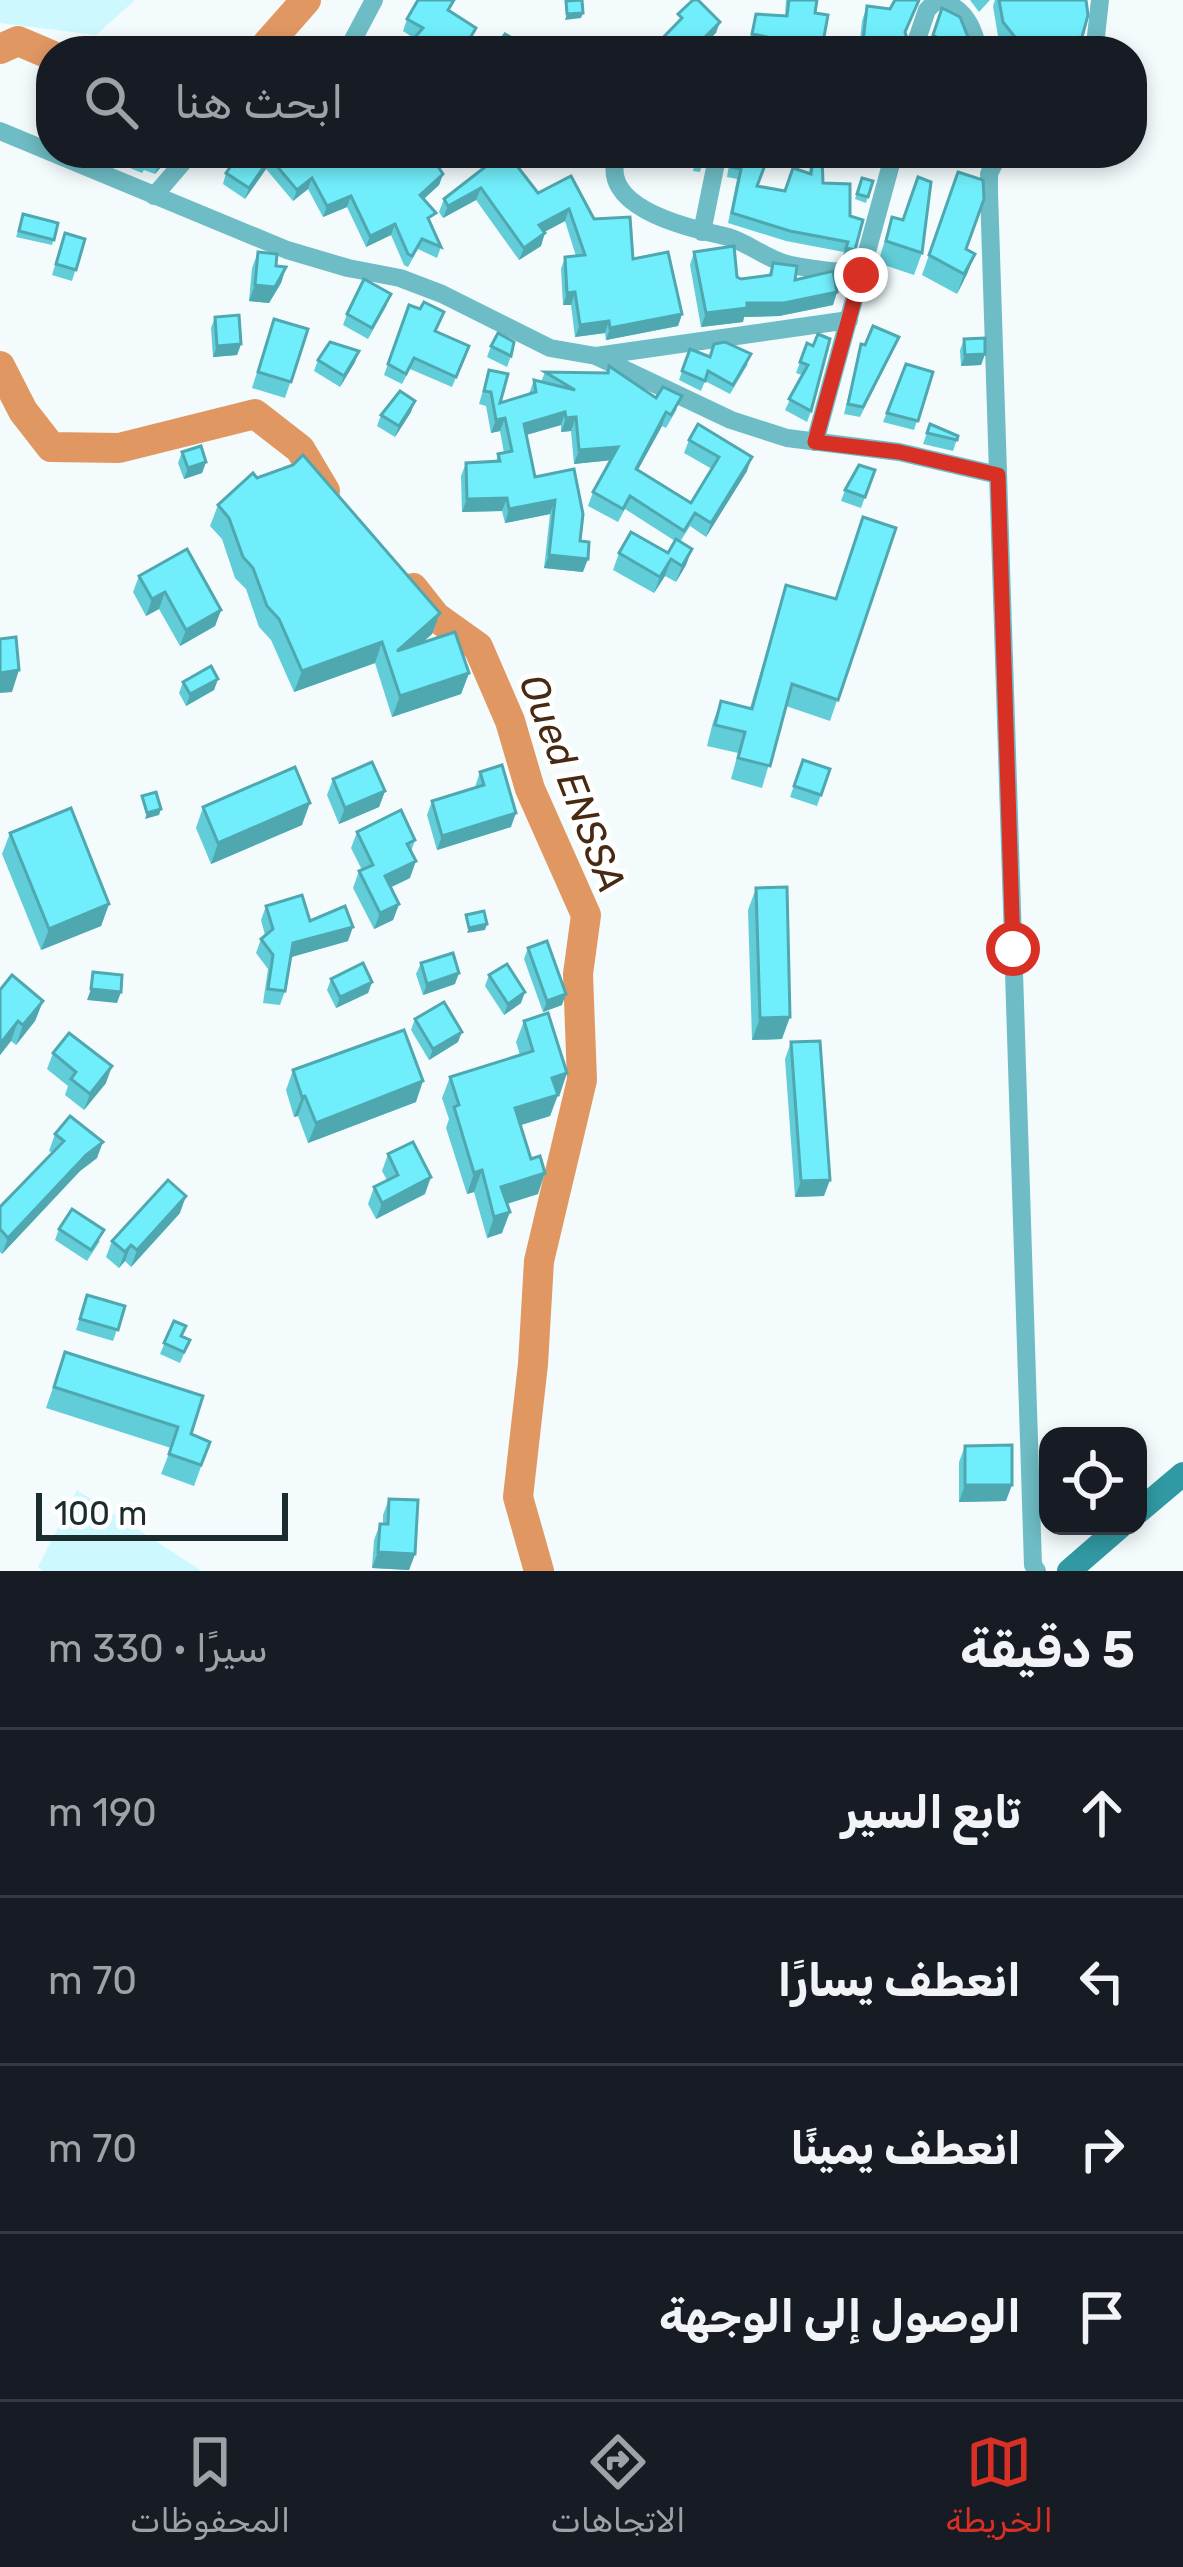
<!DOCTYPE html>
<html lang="ar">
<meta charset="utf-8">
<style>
:root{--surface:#171b24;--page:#242831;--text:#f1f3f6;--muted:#9ea1a6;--line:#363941;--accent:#d93025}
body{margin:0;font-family:Rubik,Cairo,sans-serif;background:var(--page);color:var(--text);direction:rtl}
.controls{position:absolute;right:36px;bottom:36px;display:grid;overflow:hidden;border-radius:24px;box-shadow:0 6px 18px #0003}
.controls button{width:108px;height:108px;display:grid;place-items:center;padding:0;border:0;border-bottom:3px solid var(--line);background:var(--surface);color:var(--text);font:60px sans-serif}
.scale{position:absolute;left:36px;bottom:30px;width:252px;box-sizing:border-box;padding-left:12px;border:6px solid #1b2c2e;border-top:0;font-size:33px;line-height:42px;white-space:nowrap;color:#1b2c2e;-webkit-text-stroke:9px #fff;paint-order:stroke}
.stop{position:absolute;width:36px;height:36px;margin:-27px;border:9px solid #d93025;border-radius:50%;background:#fff}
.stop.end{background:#d93025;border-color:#fff;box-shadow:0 3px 12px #0008}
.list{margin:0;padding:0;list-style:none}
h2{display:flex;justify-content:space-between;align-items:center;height:156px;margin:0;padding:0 48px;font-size:51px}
h2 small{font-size:39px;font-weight:400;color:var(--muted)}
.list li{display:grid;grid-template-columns:78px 1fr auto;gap:36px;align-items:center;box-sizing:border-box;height:168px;padding:0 48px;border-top:3px solid var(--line)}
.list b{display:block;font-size:45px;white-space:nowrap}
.list em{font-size:39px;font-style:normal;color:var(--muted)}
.icon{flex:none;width:66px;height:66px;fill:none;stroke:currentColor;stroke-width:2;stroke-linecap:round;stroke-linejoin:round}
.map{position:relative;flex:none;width:1183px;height:1571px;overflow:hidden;direction:ltr}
.search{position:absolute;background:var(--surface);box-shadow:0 6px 18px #0003;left:36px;right:36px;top:36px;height:132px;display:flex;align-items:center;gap:30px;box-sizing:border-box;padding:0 42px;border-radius:48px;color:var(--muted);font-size:45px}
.sheet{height:828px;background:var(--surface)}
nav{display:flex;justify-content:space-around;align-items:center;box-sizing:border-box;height:168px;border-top:3px solid var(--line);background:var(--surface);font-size:33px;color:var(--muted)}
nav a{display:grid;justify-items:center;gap:6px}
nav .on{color:var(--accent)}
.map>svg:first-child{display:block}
.built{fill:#cdf9fe}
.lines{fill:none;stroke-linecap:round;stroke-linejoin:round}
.river{stroke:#e09762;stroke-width:30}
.minor{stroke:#6ebcc5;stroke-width:18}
.secondary{stroke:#3099a3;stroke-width:24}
.wall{fill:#61cdd8}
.shaded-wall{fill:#4fa7b0}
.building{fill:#71eefb;stroke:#4fa7b0;stroke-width:3}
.route{stroke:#d93025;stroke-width:15}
.labels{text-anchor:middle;stroke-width:10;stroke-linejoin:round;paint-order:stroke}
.water-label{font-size:39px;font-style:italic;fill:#482913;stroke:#fff}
</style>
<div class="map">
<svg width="1183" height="1571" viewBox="0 0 1183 1571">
<rect width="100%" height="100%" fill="#f3fbfc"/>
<g class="built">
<polygon points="0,0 135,0 96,35 0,23"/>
<polygon points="77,1490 202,1571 43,1571 38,1567"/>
</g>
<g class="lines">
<g class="river">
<polyline points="0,49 18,41 51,55"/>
<polyline points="261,51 306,0"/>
<polyline points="0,366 23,411 51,447 119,448 255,414 300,449 325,491"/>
<polyline points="413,588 436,617 478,647 510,721 530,789 586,915 578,974 582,1080 539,1261 533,1364 518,1497 539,1571"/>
</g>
<g class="minor">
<polyline points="347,51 374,0"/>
<path d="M913,51L927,10L937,0C963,6 974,26 978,51"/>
<polyline points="1090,51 1095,45 1100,0"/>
<polyline points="0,131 287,250 348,268 400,278 442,294 550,348 596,356 731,420 787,438 899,452 998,475"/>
<path d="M618,153C595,209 691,228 728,237C749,243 766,259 787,264C811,270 837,271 861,275"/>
<polyline points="999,153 989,174 989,192 1033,1565 1037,1571"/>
<polyline points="154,196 191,153"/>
<polyline points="702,232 718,153"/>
<polyline points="596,356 849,320"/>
<polyline points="815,442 894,153"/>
</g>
<g class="secondary">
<polyline points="1138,1512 1183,1474"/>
<polyline points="1069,1571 1121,1526"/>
</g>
</g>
<g class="wall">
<polygon points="786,0 817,0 815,13 828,15 821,51 786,51 749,44 756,14 785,16"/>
<polygon points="970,0 990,0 979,12"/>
<polygon points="995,0 1086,0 1077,51 1010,51 998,36 993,6"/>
<polygon points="867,6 890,9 906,33 911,51 859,51 862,21"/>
<polygon points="942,8 962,51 937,51 929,46"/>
<polygon points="450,12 472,41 466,51 415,51 412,48 415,39 403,31 407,19"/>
<polygon points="117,153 173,153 155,174 144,170 142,173 118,163 121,155"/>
<polygon points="240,153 443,174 439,185 424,199 431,225 441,247 437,258 418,249 408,267 404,265 391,235 366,247 347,207 323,217 308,189 293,201 266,169 245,199 223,184 226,173"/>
<polygon points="454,153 474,153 463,163"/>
<polygon points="503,153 538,193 594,219 682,314 678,326 606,340 605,333 575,337 571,305 563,305 561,269 565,257 576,256 565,221 544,232 541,246 519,260 476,200 443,218 439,212 444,199"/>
<polygon points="573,153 592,153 587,161"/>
<polygon points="669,153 706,153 700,172 693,171 696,160 672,166"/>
<polygon points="731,153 753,153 757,186 785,191 809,173 811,153 881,153 877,165 859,165 859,157 822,165 823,183 850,216 855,250 851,260 842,259 844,252 786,241 728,223 737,179 727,177"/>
<polygon points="958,172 966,249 975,254 967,274 957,294 922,275"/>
<polygon points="862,178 873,181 866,203 855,199"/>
<polygon points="23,214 58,223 52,245 16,237"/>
<polygon points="892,217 903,220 922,253 914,275 878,263"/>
<polygon points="65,233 85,239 72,281 52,275"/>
<polygon points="258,252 276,266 286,267 281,283 269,303 249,301 252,268"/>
<polygon points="694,252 741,279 768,276 773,263 795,280 837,292 833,305 779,316 744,317 743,322 701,327 690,265"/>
<polygon points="387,305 368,339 343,325 347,314"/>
<polygon points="409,305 436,332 469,346 452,387 410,369 402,384 384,375"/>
<polygon points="215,317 241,344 237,355 213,357 211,328"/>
<polygon points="308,329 285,398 252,388 269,335"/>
<polygon points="964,339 985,354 981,365 961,366 960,350"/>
<polygon points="807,343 811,411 807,422 785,410 802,375 796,373"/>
<polygon points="861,344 895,346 860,417 844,414"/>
<polygon points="491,346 511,356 507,367 487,357"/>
<polygon points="690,349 710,356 748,364 730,394 705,381 701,391 679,380"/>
<polygon points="318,360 355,362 340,387 314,371"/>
<polygon points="906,364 933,372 914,430 883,422"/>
<polygon points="489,370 500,403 529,394 534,380 541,382 545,372 656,398 677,409 666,428 662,426 638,470 691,503 712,469 684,453 689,440 747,471 706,537 690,526 680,542 692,549 686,565 676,582 665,576 654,593 613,570 619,553 668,553 675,541 625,509 618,522 588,506 593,492 611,460 574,464 571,431 561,432 561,425 526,435 535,477 580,541 583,572 544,568 550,514 505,523 502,511 462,512 461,476 466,463 496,462 498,454 504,453 500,431 491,433 486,406 479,404"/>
<polygon points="411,412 395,437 377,426 381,415"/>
<polygon points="930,424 958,436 953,451 923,444"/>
<polygon points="182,452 206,462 202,473 184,479 178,463"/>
<polygon points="875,470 861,508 841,501 845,490"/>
<polygon points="257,478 440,613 432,634 422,643 469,673 461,694 392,717 375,663 294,692 271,640 259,627 246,589 235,578 222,539 210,526 218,505"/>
<polygon points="896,528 830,721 786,706 762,788 731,779 738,753 707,746 713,722 721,701 750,708 786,585 835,599"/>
<polygon points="139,576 221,610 215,626 180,646 159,609 146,616 133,592"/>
<polygon points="218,679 214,690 186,706 179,693 183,682"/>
<polygon points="803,760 830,769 817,806 790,797"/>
<polygon points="480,772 511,827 437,850 427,815 432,801 475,787"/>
<polygon points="333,779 385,791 379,807 339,824 327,795"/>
<polygon points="203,807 302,825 211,864 196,828"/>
<polygon points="357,832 415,840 411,852 410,878 391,887 399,904 393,920 374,929 353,888 359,871 362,870 351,848"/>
<polygon points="10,833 109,904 101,926 41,950 2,854"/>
<polygon points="756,888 782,1039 752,1040 748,910"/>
<polygon points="266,906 310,921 348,941 291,957 285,991 280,1005 263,1003 268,969 256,953 261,939 265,935 261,920"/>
<polygon points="528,948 562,1005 543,1012 524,959"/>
<polygon points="421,963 455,984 423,995 416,974"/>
<polygon points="489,975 521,1003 504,1015 485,986"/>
<polygon points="331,979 372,982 368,993 336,1008 327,990"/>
<polygon points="0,990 43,1001 35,1021 16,1045 11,1041 0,1055"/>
<polygon points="415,1019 458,1042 429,1060 411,1030"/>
<polygon points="524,1021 560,1094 557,1095 550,1116 521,1125 538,1194 507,1204 502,1233 487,1238 474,1192 467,1194 446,1128 449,1119 442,1098 450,1077 520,1055 516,1042"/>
<polygon points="791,1042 824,1196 795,1197 785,1059"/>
<polygon points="53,1053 106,1083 84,1110 65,1095 68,1086 47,1069"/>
<polygon points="293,1070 416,1102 308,1143 298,1116 294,1117 286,1090"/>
<polygon points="55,1134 97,1158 80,1171 2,1254 0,1252 0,1207 53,1153 49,1151"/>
<polygon points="388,1154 425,1194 376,1219 368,1204 374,1187 387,1180 382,1171"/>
<polygon points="180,1213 131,1267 125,1261 119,1268 106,1257 112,1241"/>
<polygon points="59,1229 100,1241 87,1261 55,1240"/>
<polygon points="87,1295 125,1306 113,1341 76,1330"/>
<polygon points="174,1321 182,1337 190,1340 180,1363 160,1354"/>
<polygon points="65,1352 191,1434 210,1442 194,1486 161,1474 171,1448 46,1408"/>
<polygon points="965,1446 1006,1501 959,1502 959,1462"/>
<polygon points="389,1499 415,1554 409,1570 372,1568 374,1540 380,1524 383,1524 383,1515"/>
</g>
<g class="shaded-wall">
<polygon points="583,13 581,18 565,20 567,14"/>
<polygon points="720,22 716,33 698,51 691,51"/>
<polygon points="1082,37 1077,51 1056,51 1060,39"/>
<polygon points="166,153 173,153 155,174 160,160"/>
<polygon points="687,153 700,153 698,160 672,166 676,155"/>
<polygon points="836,153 860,153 859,157 818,166 822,156"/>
<polygon points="881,154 877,165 859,165 862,155"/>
<polygon points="270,158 266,169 245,199 249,188"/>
<polygon points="443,174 439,185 416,206 420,195"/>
<polygon points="312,178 308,189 293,201 297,190"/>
<polygon points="481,188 476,200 443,218 448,206"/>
<polygon points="351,196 347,207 323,217 327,206"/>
<polygon points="569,209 565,221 535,237 539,225"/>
<polygon points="395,224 391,235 366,247 370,236"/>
<polygon points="545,233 541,246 519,260 524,248"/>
<polygon points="846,248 855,250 851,260 842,259"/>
<polygon points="975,254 967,274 957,294 964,274"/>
<polygon points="286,267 281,283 269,303 249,301 255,285"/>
<polygon points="575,292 571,305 563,305 567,293"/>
<polygon points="837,292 833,305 779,316 744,317 743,322 701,327 706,313 747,303"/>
<polygon points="682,314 678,326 606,340 610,328"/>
<polygon points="609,321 605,333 575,337 580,325"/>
<polygon points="241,344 237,355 213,357 217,346"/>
<polygon points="359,351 355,362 340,387 344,376"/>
<polygon points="985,354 981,365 961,366 965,355"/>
<polygon points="415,401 411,412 395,437 399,426"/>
<polygon points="565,412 561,425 519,437 524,424"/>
<polygon points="666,412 662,426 631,482 636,469"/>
<polygon points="576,417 571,431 561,432 566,418"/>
<polygon points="505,418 500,431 491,433 496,420"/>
<polygon points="618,447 613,460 574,464 579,450"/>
<polygon points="752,457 747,471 706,537 711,523"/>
<polygon points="206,462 202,473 184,479 188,468"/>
<polygon points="507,498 502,511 462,512 467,499"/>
<polygon points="555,500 550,514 505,523 509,509"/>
<polygon points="692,549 686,565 676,582 682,566"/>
<polygon points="549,555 588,559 583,572 544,568"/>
<polygon points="671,559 665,576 654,593 660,577"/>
<polygon points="165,592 159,609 146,616 152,599"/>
<polygon points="221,610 215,626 180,646 186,630"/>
<polygon points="440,613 432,634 392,670 397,651"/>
<polygon points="382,642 375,663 294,692 302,671"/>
<polygon points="19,670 12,692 0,693 0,673"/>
<polygon points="469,673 461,694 392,717 400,696"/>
<polygon points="218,679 214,690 186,706 190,694"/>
<polygon points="385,791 379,807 339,824 345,808"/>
<polygon points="310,803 302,825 211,864 218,843"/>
<polygon points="161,809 159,815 145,819 147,813"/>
<polygon points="516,813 511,827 437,850 442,836"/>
<polygon points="416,861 410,878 379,893 385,876"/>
<polygon points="109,904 101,926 41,950 49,929"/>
<polygon points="399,904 393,920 374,929 380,913"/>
<polygon points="487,924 485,930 467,933 469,928"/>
<polygon points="353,927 348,941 288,958 293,943"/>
<polygon points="459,973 455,984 423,995 427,984"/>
<polygon points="372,982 368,993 336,1008 340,997"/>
<polygon points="91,989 121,992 117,1003 87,1000"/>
<polygon points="525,992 521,1003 504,1015 508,1004"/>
<polygon points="566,994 562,1005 543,1012 547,1001"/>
<polygon points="43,1001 35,1021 16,1045 23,1025"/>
<polygon points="790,1017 782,1039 752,1040 760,1018"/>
<polygon points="18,1021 11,1041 0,1055 0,1044"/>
<polygon points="462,1032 458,1042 429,1060 433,1049"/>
<polygon points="112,1066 106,1083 84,1110 90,1094"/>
<polygon points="567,1073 560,1094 544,1099 552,1078"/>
<polygon points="423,1081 416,1102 308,1143 316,1123"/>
<polygon points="558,1095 550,1116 508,1129 515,1108"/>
<polygon points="305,1096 298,1116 294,1117 302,1097"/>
<polygon points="103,1142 97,1158 80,1171 2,1254 8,1238 86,1155"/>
<polygon points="482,1170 474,1192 467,1194 474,1173"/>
<polygon points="545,1173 538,1194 493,1208 501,1187"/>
<polygon points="431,1177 425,1194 376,1219 382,1203"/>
<polygon points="830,1180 824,1196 795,1197 801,1181"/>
<polygon points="186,1196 180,1213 131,1267 137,1250"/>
<polygon points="510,1212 502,1233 487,1238 494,1217"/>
<polygon points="131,1245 125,1261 119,1268 125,1252"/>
<polygon points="965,1485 1012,1485 1006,1501 959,1502"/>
<polygon points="378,1552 415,1554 409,1570 372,1568"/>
</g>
<g class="building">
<polygon points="418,0 454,0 448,10 476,28 463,50 464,51 433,51 416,36 423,28 407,19"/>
<polygon points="582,0 583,13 567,14 566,1"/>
<polygon points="693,0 698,0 720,22 691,51 653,51 652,49 682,18 678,14"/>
<polygon points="789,0 817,0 815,13 828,15 822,48 752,34 756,14 787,16"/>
<polygon points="895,0 919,0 905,32 911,51 862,51 867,6 890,9"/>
<polygon points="999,0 1086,0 1088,15 1082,37 1060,39 1070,51 1048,51 1040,43 1041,51 1026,51 1003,22"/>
<polygon points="942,8 960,17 968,37 960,51 933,35"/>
<polygon points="505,34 536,51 494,51"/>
<polygon points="132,153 166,153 160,160 149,156 147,160"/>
<polygon points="240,153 429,153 443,174 420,195 436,213 428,218 441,247 422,239 412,256 408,254 395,224 370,236 351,196 327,206 312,178 297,190 270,158 249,188 226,173"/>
<polygon points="503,153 507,153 538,193 571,176 594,219 630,217 633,259 668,252 682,314 610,328 609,321 580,325 575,292 567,293 565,257 585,255 569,209 539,225 545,233 524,248 481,188 448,206 444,199"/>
<polygon points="700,153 706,153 704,162 696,161"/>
<polygon points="733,153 753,153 767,160 757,186 785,191 793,168 811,174 814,153 836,153 822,156 823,183 850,184 850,216 863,220 855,250 846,248 848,242 790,231 732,213 741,169 731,167"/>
<polygon points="958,172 983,180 984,199 966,249 975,254 964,274 929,255"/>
<polygon points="918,177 931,182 922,253 886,241 892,217 903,220"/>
<polygon points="862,178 873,181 868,197 857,194"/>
<polygon points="23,214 58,223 54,240 19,231"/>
<polygon points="65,233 85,239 76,270 56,264"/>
<polygon points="734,246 737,277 741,279 771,275 773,263 797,266 795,280 833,271 837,292 784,303 747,303 747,308 706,313 694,252"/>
<polygon points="258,252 277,254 276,266 286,267 275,287 255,285"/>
<polygon points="364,279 391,294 372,328 347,314"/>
<polygon points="424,302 444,312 435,331 469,346 456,377 414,358 406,374 388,364 409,305 420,309"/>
<polygon points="239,315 241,344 217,346 215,317"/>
<polygon points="274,319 308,329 291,382 258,372"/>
<polygon points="873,326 899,337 863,407 848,404 861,344 865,345"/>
<polygon points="498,333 514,342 511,356 491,346"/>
<polygon points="818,334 830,339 811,411 789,399 808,365 800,362 807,343 813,346"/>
<polygon points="985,338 985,354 965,355 964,339"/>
<polygon points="330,342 359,351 344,376 318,360"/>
<polygon points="725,342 751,354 733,385 708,371 705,381 682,371 690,349 710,357 714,344"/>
<polygon points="906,364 933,372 918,421 887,413"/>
<polygon points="609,366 656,398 663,387 682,396 671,415 666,412 636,469 691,503 719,457 689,440 698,424 752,457 711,523 695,513 684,531 630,496 623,509 593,492 618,447 579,450 576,417 566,418 565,412 524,424 535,477 574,469 583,514 580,541 589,542 588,559 549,555 555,500 509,509 507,498 467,499 466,463 500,461 498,454 512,451 505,418 496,420 491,392 484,391 489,370 508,374 500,403 536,392 534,380 575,390 545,372 608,373"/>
<polygon points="400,391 415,401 399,426 381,415"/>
<polygon points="930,424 958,436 957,440 927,433"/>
<polygon points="201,446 206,462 188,468 182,452"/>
<polygon points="303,455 440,613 397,651 455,632 469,673 400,696 382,642 302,671 279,619 267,606 253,568 243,557 229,518 218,505 253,473 257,478 293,465"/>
<polygon points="859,465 875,470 865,497 845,490"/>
<polygon points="863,517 896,528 838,700 792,684 770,766 738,758 745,732 715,725 721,701 752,709 786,585 836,599"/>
<polygon points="631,532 668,553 676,539 692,549 682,566 671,559 660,577 619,553"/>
<polygon points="187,549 221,610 186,630 165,592 152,599 139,576"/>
<polygon points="16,637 19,670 0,673 0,639"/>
<polygon points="211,666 218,679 190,694 183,682"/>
<polygon points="803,760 830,769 821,795 794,786"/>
<polygon points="372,762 385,791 345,808 333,779"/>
<polygon points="502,765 516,813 442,836 432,801 484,785 480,772"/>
<polygon points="295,767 310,803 218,843 203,807"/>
<polygon points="156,792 161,809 147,813 142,796"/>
<polygon points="71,808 109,904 49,929 10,833"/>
<polygon points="401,810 415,840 407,844 416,861 385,876 399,904 380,913 359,871 373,865 357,832"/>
<polygon points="787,887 790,1017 760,1018 756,888"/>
<polygon points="302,895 310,921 345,906 353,927 293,943 285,991 268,989 273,955 261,939 273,929 266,906"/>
<polygon points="484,911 487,924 469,928 466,915"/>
<polygon points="547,941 566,994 547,1001 528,948"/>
<polygon points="453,953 459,973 427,984 421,963"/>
<polygon points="363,963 372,982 340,997 331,979"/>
<polygon points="507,964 525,992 508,1004 489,975"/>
<polygon points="93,972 122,975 121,992 91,989"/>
<polygon points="12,975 43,1001 23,1025 18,1021 0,1044 0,990"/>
<polygon points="444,1002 462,1032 433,1049 415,1019"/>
<polygon points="548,1013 567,1073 552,1078 558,1095 515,1108 531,1159 540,1156 545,1173 501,1187 510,1212 494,1217 482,1170 474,1173 454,1107 459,1105 450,1077 533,1051 524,1021"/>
<polygon points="404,1030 423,1081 316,1123 305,1096 302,1097 293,1070"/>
<polygon points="69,1033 112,1066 90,1094 71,1079 76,1072 53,1053"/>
<polygon points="820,1041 830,1180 801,1181 791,1042"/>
<polygon points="70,1116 103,1142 86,1155 8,1238 0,1229 0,1207 64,1141 55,1134"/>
<polygon points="413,1142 431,1177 382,1203 374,1187 398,1175 388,1154"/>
<polygon points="168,1180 186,1196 137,1250 131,1245 125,1252 112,1241"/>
<polygon points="72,1209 104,1230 91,1250 59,1229"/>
<polygon points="87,1295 125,1306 118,1330 80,1319"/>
<polygon points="174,1321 186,1326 181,1336 190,1340 184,1352 164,1343"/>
<polygon points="65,1352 203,1396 191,1434 210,1442 201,1465 169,1454 178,1427 54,1387"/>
<polygon points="1012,1445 1012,1485 965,1485 965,1446"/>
<polygon points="389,1499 418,1500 415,1554 378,1552 380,1524 388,1524"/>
</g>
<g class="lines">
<polyline class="route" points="861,275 815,442 899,452 998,475 1013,949"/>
</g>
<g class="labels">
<g class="water-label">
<text transform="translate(573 783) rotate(69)" y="14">Oued ENSSA</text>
</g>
</g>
</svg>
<div class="controls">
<button><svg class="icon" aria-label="locate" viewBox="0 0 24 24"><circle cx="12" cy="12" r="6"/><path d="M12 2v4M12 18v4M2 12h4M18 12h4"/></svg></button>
</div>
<div class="scale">100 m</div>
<div class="stop" style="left:1013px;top:949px"></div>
<div class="stop end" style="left:861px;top:275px"></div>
<div class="search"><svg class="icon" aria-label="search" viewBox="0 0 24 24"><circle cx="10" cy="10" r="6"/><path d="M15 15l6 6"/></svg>ابحث هنا</div>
</div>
<section class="sheet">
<h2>5 دقيقة<small>سيرًا · 330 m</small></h2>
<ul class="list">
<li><svg class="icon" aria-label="ahead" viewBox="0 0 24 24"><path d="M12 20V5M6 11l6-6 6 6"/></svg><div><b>تابع السير</b></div><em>190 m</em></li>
<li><svg class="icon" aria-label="left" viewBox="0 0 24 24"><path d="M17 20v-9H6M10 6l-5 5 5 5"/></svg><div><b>انعطف يسارًا</b></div><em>70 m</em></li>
<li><svg class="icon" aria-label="right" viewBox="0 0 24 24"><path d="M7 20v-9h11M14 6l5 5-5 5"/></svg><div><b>انعطف يمينًا</b></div><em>70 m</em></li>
<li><svg class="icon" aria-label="arrive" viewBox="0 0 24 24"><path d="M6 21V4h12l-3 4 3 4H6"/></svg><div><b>الوصول إلى الوجهة</b></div></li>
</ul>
</section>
<nav>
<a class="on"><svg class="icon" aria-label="map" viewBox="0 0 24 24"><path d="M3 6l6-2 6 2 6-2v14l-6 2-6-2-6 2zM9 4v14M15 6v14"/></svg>الخريطة</a>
<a><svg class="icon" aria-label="directions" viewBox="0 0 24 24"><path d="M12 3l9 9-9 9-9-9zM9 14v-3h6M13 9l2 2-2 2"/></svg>الاتجاهات</a>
<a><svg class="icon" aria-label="saved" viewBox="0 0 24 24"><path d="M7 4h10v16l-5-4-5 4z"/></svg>المحفوظات</a>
</nav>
